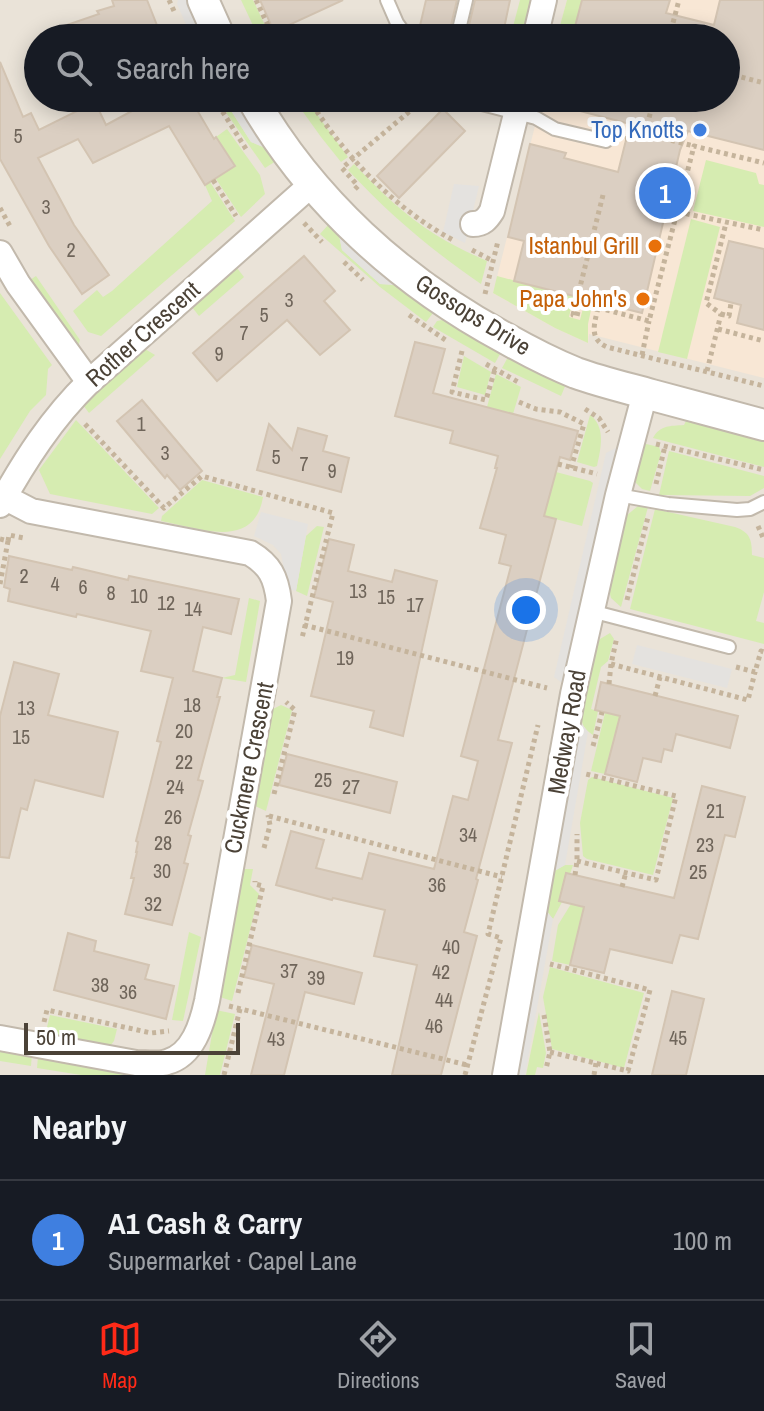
<!DOCTYPE html>
<meta charset="utf-8">
<style>
:root{--surface:#171b24;--page:#242831;--text:#f1f3f6;--muted:#9ea1a6;--line:#363941;--accent:#ff2a18}
body{margin:0;font-family:"Archivo Narrow",sans-serif;background:var(--page);color:var(--text)}
.scale{position:absolute;left:24px;bottom:20px;width:216px;box-sizing:border-box;padding-left:8px;border:4px solid #4b4237;border-top:0;font-size:22px;line-height:28px;white-space:nowrap;color:#4b4237;-webkit-text-stroke:6px #fff;paint-order:stroke}
.you{position:absolute;left:526px;top:610px;width:28px;height:28px;margin:-20px;border:6px solid #fff;border-radius:50%;background:#1a73e8;box-shadow:0 0 0 12px #1a73e833}
.badge{display:grid;place-items:center;width:52px;height:52px;border-radius:50%;background:var(--accent);color:#fff;font-size:26px;font-weight:700}
.pin{position:absolute;translate:-50% -50%;border:4px solid #fff;box-shadow:0 2px 8px #0006}
.list{margin:0;padding:0;list-style:none}
h2{display:flex;justify-content:space-between;align-items:center;height:104px;margin:0;padding:0 32px;font-size:34px}
h2 small{font-size:26px;font-weight:400;color:var(--muted)}
.list li{display:grid;grid-template-columns:52px 1fr auto;gap:24px;align-items:center;box-sizing:border-box;height:120px;padding:0 32px;border-top:2px solid var(--line)}
.list b{display:block;font-size:30px;white-space:nowrap}
.list p{margin:0;font-size:26px;white-space:nowrap;color:var(--muted)}
.list em{font-size:26px;font-style:normal;color:var(--muted)}
.icon{flex:none;width:44px;height:44px;fill:none;stroke:currentColor;stroke-width:2;stroke-linecap:round;stroke-linejoin:round}
.map{position:relative;flex:none;width:764px;height:1075px;overflow:hidden}
.search{position:absolute;background:var(--surface);box-shadow:0 4px 20px #0003;left:24px;right:24px;top:24px;height:88px;display:flex;align-items:center;gap:20px;box-sizing:border-box;padding:0 28px;border-radius:44px;color:var(--muted);font-size:30px}
.sheet{height:224px;background:var(--surface)}
nav{display:flex;justify-content:space-around;align-items:center;box-sizing:border-box;height:112px;border-top:2px solid var(--line);background:var(--surface);font-size:22px;color:var(--muted)}
nav a{display:grid;justify-items:center;gap:4px}
nav .on{color:var(--accent)}
.map>svg:first-child{display:block}
.residential{fill:#eae3d8;fill-rule:evenodd}
.commercial{fill:#f8e7d5}
.green{fill:#d6ecb1}
.parking{fill:#e4e2df}
.building{fill:#dbcfc2;stroke:#d3c4b2;stroke-width:2}
.lines{fill:none;stroke-linecap:round;stroke-linejoin:round}
.service-casing{stroke:#c2b9ac;stroke-width:16}
.minor-casing{stroke:#c2b9ac;stroke-width:28}
.tertiary-casing{stroke:#c2b9ac;stroke-width:34}
.path{stroke:#c5b49c;stroke-width:5;stroke-dasharray:4 4;stroke-linecap:butt}
.service{stroke:#fff;stroke-width:12}
.minor{stroke:#fff;stroke-width:24}
.tertiary{stroke:#fff;stroke-width:30}
.shop-dot{fill:#3f7fe0;stroke:#fff;stroke-width:3}
.food-dot{fill:#e8710a;stroke:#fff;stroke-width:3}
.labels{text-anchor:middle;stroke-width:8;stroke-linejoin:round;paint-order:stroke}
.number-label{font-size:20px;fill:#6f655a}
.shop-label{font-size:24px;fill:#366cbe;stroke:#fff;text-anchor:end}
.food-label{font-size:24px;fill:#c56008;stroke:#fff;text-anchor:end}
.street-label{font-size:24px;fill:#4b4237;stroke:#fff}
</style>
<div class="map">
<svg width="764" height="1075" viewBox="0 0 764 1075">
<rect width="100%" height="100%" fill="#f6f1ea"/>
<path class="residential" d="M0,0H764V1075H0ZM38,38H726V98H38Z"/>
<polygon class="commercial" points="567,0 764,0 764,378 589,334 588,343 555,328 493,293 542,98 726,98 726,38 557,38"/>
<g class="green">
<polygon points="241,0 253,0 271,38 259,38"/>
<polygon points="520,0 533,0 523,38 510,38"/>
<polygon points="567,0 582,0 660,38 579,38 558,33"/>
<polygon points="219,98 223,98 251,142 268,149 276,161 265,168 227,114"/>
<polygon points="293,98 305,98 348,157 341,162 321,137"/>
<polygon points="227,129 260,175 265,194 241,217 216,179 234,166 216,137"/>
<polygon points="706,160 756,173 759,184 764,185 764,227 693,211"/>
<path d="M354,164C379,190 405,216 436,235C452,245 469,253 487,261L481,284C430,249 390,215 348,170Z"/>
<polygon points="210,182 235,221 101,336 88,332 73,311 97,290 103,297 112,291 212,201 205,185"/>
<polygon points="691,219 720,227 687,359 658,352"/>
<polygon points="329,224 339,235 342,250 380,284 396,285 433,313 426,322 380,287 320,234"/>
<polygon points="237,268 244,277 199,316 192,307"/>
<polygon points="36,276 80,340 78,347 27,282"/>
<polygon points="497,276 574,296 569,317 580,320 583,308 591,310 588,324 588,343 555,328 493,293"/>
<polygon points="0,293 52,365 48,369 46,395 30,411 0,459"/>
<polygon points="442,320 500,354 495,363 433,327 437,321"/>
<polygon points="145,349 155,355 89,413 83,405"/>
<polygon points="464,356 491,372 485,395 457,387"/>
<polygon points="508,357 541,374 566,384 561,396 502,368"/>
<polygon points="496,374 521,387 513,414 487,407"/>
<path d="M590,415C606,427 601,448 597,466L594,467L577,462Z"/>
<path d="M687,419L764,441V467L653,438C660,425 670,426 684,425Z"/>
<polygon points="76,420 159,508 152,514 50,494 39,470"/>
<polygon points="642,443 659,447 661,453 650,491 642,489 635,482 634,473"/>
<polygon points="669,451 764,476 764,488 750,496 659,495"/>
<polygon points="556,472 590,481 593,483 582,526 544,516"/>
<path d="M202,480L263,497C254,551 199,528 161,521L162,516Z"/>
<polygon points="638,506 648,507 621,607 611,598 609,590 623,525 626,516"/>
<path d="M655,509L735,527C750,532 752,540 752,555L764,558V592L756,621L764,623V644L630,609Z"/>
<polygon points="317,526 324,527 307,596 296,591 306,536"/>
<polygon points="249,598 260,601 246,682 222,678 235,675"/>
<path d="M610,633L614,639L608,661L601,667L591,709L598,711L593,735C584,729 581,724 581,713L595,646L600,639Z"/>
<polygon points="281,705 292,710 266,811 255,806 273,709"/>
<polygon points="605,713 620,716 605,774 591,771"/>
<polygon points="592,777 673,798 653,875 587,859 583,856 580,823 588,780"/>
<polygon points="565,865 573,865 570,874 566,874 559,901 562,902 553,919 544,908 551,873"/>
<polygon points="244,869 253,869 250,885 259,894 232,1001 220,997"/>
<polygon points="571,904 584,907 570,965 552,961 558,925"/>
<polygon points="189,932 201,937 183,1021 172,1020"/>
<polygon points="550,967 644,993 624,1068 552,1049 543,997"/>
<polygon points="216,1010 235,1014 220,1075 205,1075"/>
<polygon points="539,1012 546,1053 543,1068 537,1067 535,1075 526,1075"/>
<polygon points="50,1015 117,1029 114,1041 110,1046 45,1035"/>
<polygon points="0,1048 32,1054 31,1066 0,1061"/>
<polygon points="38,1056 145,1075 81,1075 37,1068"/>
</g>
<g class="parking">
<polygon points="178,0 186,0 202,38 192,38 177,4"/>
<polygon points="223,98 233,98 268,149 251,142"/>
<polygon points="454,184 479,186 465,243 443,232"/>
<polygon points="339,235 396,285 380,284 342,250"/>
<polygon points="620,446 565,685 554,677 606,453"/>
<polygon points="261,512 308,524 296,591 288,589 281,554 273,545 254,536"/>
<polygon points="637,645 732,669 727,688 632,664"/>
<polygon points="581,713 581,723 588,732 565,865 551,873"/>
<polygon points="544,908 553,919 525,1075 515,1075"/>
</g>
<g class="building">
<polygon points="112,0 147,0 162,38 42,38 41,34 99,14 97,11 114,6"/>
<polygon points="260,0 343,0 274,32"/>
<polygon points="426,0 457,0 448,38 419,30"/>
<polygon points="475,0 510,0 502,38 466,38"/>
<polygon points="582,0 670,0 666,13 714,25 720,0 764,0 764,150 688,131 680,150 642,313 514,281 524,241 508,237 530,144 566,153 564,158 618,172 630,124 561,106 562,98 617,98 663,110 666,98 726,98 726,38 572,38"/>
<polygon points="0,62 23,117 31,113 39,130 95,102 106,125 156,98 190,98 214,139 216,137 235,166 205,185 169,126 93,163 78,139 38,158 74,225 109,275 82,294 49,246 0,159"/>
<polygon points="443,109 465,131 399,198 377,176"/>
<polygon points="729,241 764,249 764,330 737,323 741,305 714,298"/>
<polygon points="304,256 335,291 324,301 350,330 320,355 287,320 217,381 193,353"/>
<polygon points="415,342 445,349 433,393 578,431 570,460 560,457 544,516 556,519 498,740 512,743 476,879 478,880 464,932 477,936 441,1075 392,1075 417,965 374,956 385,910 333,898 332,900 276,885 291,831 324,840 316,868 362,879 369,853 434,869 453,796 468,800 478,761 461,756 511,566 499,563 506,535 480,528 497,468 495,468 498,456 450,443 453,431 395,416"/>
<polygon points="142,400 202,471 180,490 167,475 165,478 117,421"/>
<polygon points="269,424 292,450 298,428 327,436 323,451 349,458 341,492 257,470"/>
<polygon points="329,539 354,545 348,571 392,582 395,570 437,581 403,736 370,727 374,711 311,696 333,602 314,597"/>
<polygon points="9,556 72,570 73,567 128,580 129,576 239,599 231,634 203,627 193,671 222,678 217,697 220,697 198,780 203,781 188,835 191,836 184,863 188,864 172,925 125,914 134,878 131,878 137,852 136,852 138,842 136,841 161,742 157,741 173,678 141,671 151,631 77,614 76,617 8,601 10,589 4,587"/>
<polygon points="14,662 59,674 48,715 118,732 103,797 35,780 27,810 21,808 9,858 0,857 0,716"/>
<polygon points="601,682 738,716 730,748 676,734 672,751 664,749 661,762 643,758 637,782 605,774 620,716 595,710"/>
<polygon points="287,754 397,782 390,813 279,785"/>
<polygon points="702,786 745,797 735,837 725,835 698,939 680,935 672,963 610,949 604,973 570,965 584,907 559,901 566,873 674,898"/>
<polygon points="68,933 96,941 94,951 149,965 145,979 174,986 166,1019 54,990"/>
<polygon points="252,945 362,973 354,1004 305,992 284,1075 251,1075 274,984 244,977"/>
<polygon points="672,991 704,999 686,1075 652,1075"/>
</g>
<g class="lines">
<defs>
<g id="service">
<polyline points="387,0 397,23 408,38"/>
<polyline points="457,38 466,0"/>
<polyline points="467,98 478,103 536,118 555,129 606,141"/>
<polyline points="618,495 668,504 737,510 750,509 764,502"/>
<polyline points="591,611 729,647"/>
</g>
<g id="minor">
<polyline points="535,38 544,0"/>
<path d="M473,224C483,224 487,219 492,211L520,98"/>
<polyline points="0,253 18,284 89,382"/>
<path d="M0,505C25,460 52,418 89,382L312,184"/>
<path d="M0,1038L136,1063C146,1063 158,1065 167,1062C193,1055 202,1024 207,1001L279,601C276,577 270,565 250,553L31,511L4,497"/>
<polyline points="505,1075 573,694 618,495 645,393"/>
</g>
<g id="tertiary">
<polyline points="203,0 220,38"/>
<path d="M252,98C311,201 401,282 505,338C528,351 551,363 576,373C601,382 627,388 652,395C689,405 727,415 764,425"/>
</g>
</defs>
<use href="#service" class="service-casing"/>
<use href="#minor" class="minor-casing"/>
<use href="#tertiary" class="tertiary-casing"/>
<g class="path">
<polyline points="169,0 174,11"/>
<polyline points="256,0 274,38"/>
<polyline points="669,38 679,0"/>
<polyline points="726,73 764,83"/>
<polyline points="214,98 246,149"/>
<path d="M308,98C344,155 393,208 453,240"/>
<polyline points="643,98 657,101 661,98"/>
<polyline points="654,98 645,134 694,146"/>
<polyline points="625,139 645,134"/>
<polyline points="213,180 236,216"/>
<polyline points="355,189 358,186 342,168 416,106"/>
<polyline points="603,195 573,315 577,316 580,303 649,321 694,146 764,163"/>
<polyline points="0,208 11,228"/>
<polyline points="678,212 764,230"/>
<polyline points="304,223 322,242"/>
<polyline points="472,250 493,261"/>
<polyline points="344,262 363,280"/>
<polyline points="485,294 498,241"/>
<path d="M598,308C594,325 589,339 607,347L764,386"/>
<polyline points="721,314 729,316 731,303"/>
<polyline points="409,315 447,341"/>
<polyline points="718,329 764,341"/>
<polyline points="462,351 452,392 486,400 495,369"/>
<polyline points="642,355 649,321"/>
<polyline points="486,364 520,383"/>
<polyline points="707,371 721,314 706,303 726,223"/>
<polyline points="519,402 536,409 560,412 584,424 571,468"/>
<polyline points="585,409 599,418 608,432"/>
<polyline points="85,424 164,508 202,476 333,513 302,638"/>
<polyline points="656,444 764,470"/>
<polyline points="558,464 597,474"/>
<polyline points="656,484 665,446"/>
<polyline points="758,526 764,540"/>
<polyline points="0,539 8,541 0,584"/>
<polyline points="8,541 9,535 24,538"/>
<polyline points="627,600 648,517"/>
<polyline points="304,625 547,688"/>
<polyline points="611,664 748,700 755,672"/>
<polyline points="736,667 755,672 761,651 764,652"/>
<polyline points="609,684 611,664 617,637"/>
<polyline points="655,696 660,677"/>
<polyline points="593,746 602,712"/>
<polyline points="274,794 295,710 286,702"/>
<polyline points="269,816 502,877"/>
<polyline points="264,848 270,825 268,815"/>
<polyline points="577,861 656,880 676,796 586,774"/>
<polyline points="575,875 577,861 577,834"/>
<polyline points="622,887 626,872"/>
<polyline points="238,993 263,886 255,884 255,881"/>
<polyline points="229,1006 467,1065"/>
<polyline points="544,1015 550,1052 546,1069"/>
<polyline points="44,1022 47,1010 151,1033 169,1031"/>
<polyline points="550,1052 628,1071 650,990 550,964"/>
<polyline points="224,1075 240,1009"/>
<polyline points="465,1075 501,938 488,934 538,725"/>
<polyline points="594,1075 596,1063"/>
</g>
<use href="#service" class="service"/>
<use href="#minor" class="minor"/>
<use href="#tertiary" class="tertiary"/>
</g>
<circle class="shop-dot" cx="700" cy="130" r="8"/>
<g class="food-dot">
<circle cx="655" cy="246" r="8"/>
<circle cx="643" cy="299" r="8"/>
</g>
<g class="labels">
<g class="number-label">
<text x="18" y="143">5</text>
<text x="46" y="214">3</text>
<text x="71" y="257">2</text>
<text x="289" y="307">3</text>
<text x="264" y="322">5</text>
<text x="244" y="340">7</text>
<text x="219" y="361">9</text>
<text x="141" y="431">1</text>
<text x="165" y="460">3</text>
<text x="276" y="464">5</text>
<text x="304" y="471">7</text>
<text x="332" y="478">9</text>
<text x="24" y="583">2</text>
<text x="55" y="591">4</text>
<text x="83" y="594">6</text>
<text x="358" y="598">13</text>
<text x="111" y="600">8</text>
<text x="139" y="603">10</text>
<text x="386" y="604">15</text>
<text x="166" y="610">12</text>
<text x="415" y="612">17</text>
<text x="193" y="616">14</text>
<text x="345" y="665">19</text>
<text x="192" y="712">18</text>
<text x="26" y="715">13</text>
<text x="184" y="738">20</text>
<text x="21" y="744">15</text>
<text x="184" y="769">22</text>
<text x="323" y="787">25</text>
<text x="175" y="794">24</text>
<text x="351" y="794">27</text>
<text x="715" y="818">21</text>
<text x="173" y="824">26</text>
<text x="468" y="842">34</text>
<text x="163" y="850">28</text>
<text x="705" y="852">23</text>
<text x="162" y="878">30</text>
<text x="698" y="879">25</text>
<text x="437" y="892">36</text>
<text x="153" y="911">32</text>
<text x="451" y="954">40</text>
<text x="289" y="978">37</text>
<text x="441" y="979">42</text>
<text x="316" y="985">39</text>
<text x="100" y="992">38</text>
<text x="128" y="999">36</text>
<text x="444" y="1007">44</text>
<text x="434" y="1033">46</text>
<text x="678" y="1045">45</text>
<text x="276" y="1046">43</text>
</g>
<g class="shop-label">
<text x="684" y="138">Top Knotts</text>
</g>
<g class="food-label">
<text x="639" y="254">Istanbul Grill</text>
<text x="627" y="307">Papa John's</text>
</g>
<g class="street-label">
<text transform="translate(473 315) rotate(32)" y="8">Gossops Drive</text>
<text transform="translate(143 334) rotate(-42)" y="8">Rother Crescent</text>
<text transform="translate(567 732) rotate(-80)" y="8">Medway Road</text>
<text transform="translate(249 768) rotate(-79)" y="8">Cuckmere Crescent</text>
</g>
</g>
</svg>
<div class="scale">50 m</div>
<div class="you"></div>
<div class="pin badge" style="left:665px;top:193px;background:#3f7fe0">1</div>
<div class="search"><svg class="icon" aria-label="search" viewBox="0 0 24 24"><circle cx="10" cy="10" r="6"/><path d="M15 15l6 6"/></svg>Search here</div>
</div>
<section class="sheet">
<h2>Nearby<small></small></h2>
<ul class="list">
<li><span class="badge" style="background:#3f7fe0">1</span><div><b>A1 Cash &amp; Carry</b><p>Supermarket · Capel Lane</p></div><em>100 m</em></li>
</ul>
</section>
<nav>
<a class="on"><svg class="icon" aria-label="map" viewBox="0 0 24 24"><path d="M3 6l6-2 6 2 6-2v14l-6 2-6-2-6 2zM9 4v14M15 6v14"/></svg>Map</a>
<a><svg class="icon" aria-label="directions" viewBox="0 0 24 24"><path d="M12 3l9 9-9 9-9-9zM9 14v-3h6M13 9l2 2-2 2"/></svg>Directions</a>
<a><svg class="icon" aria-label="saved" viewBox="0 0 24 24"><path d="M7 4h10v16l-5-4-5 4z"/></svg>Saved</a>
</nav>
